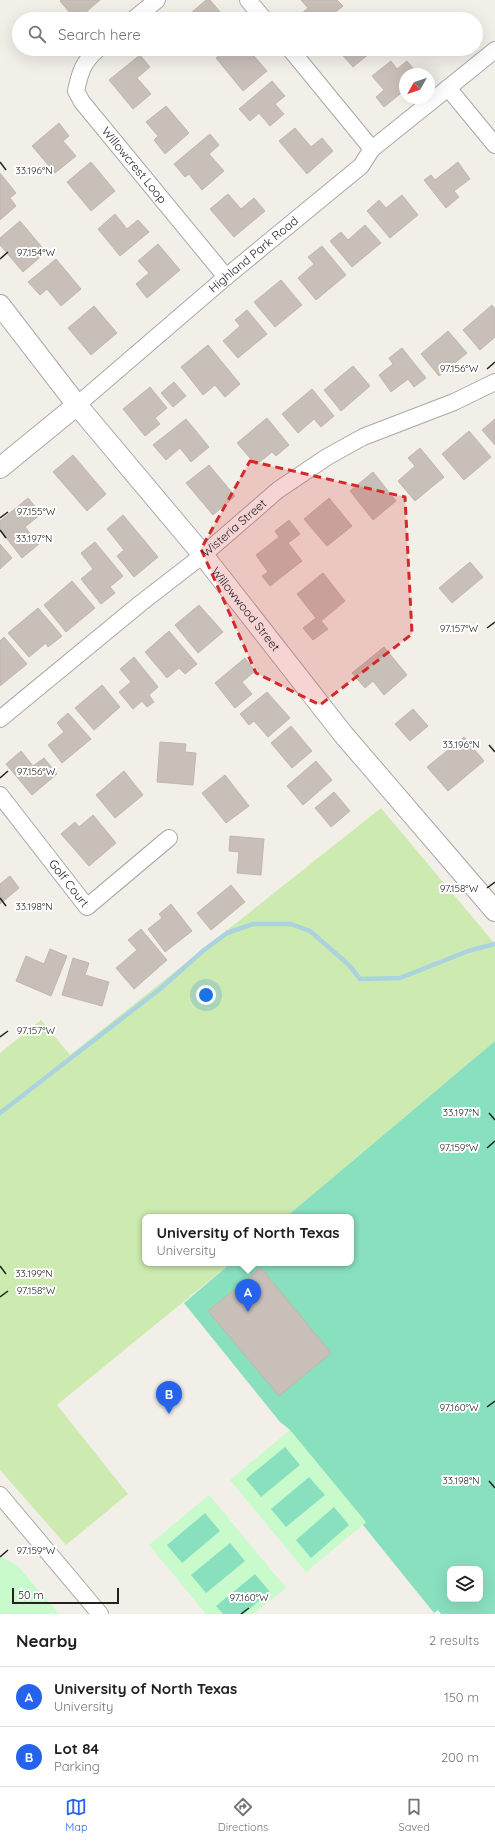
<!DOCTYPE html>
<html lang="en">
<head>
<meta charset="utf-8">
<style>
  :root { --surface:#fff; --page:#f2f2f2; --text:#202124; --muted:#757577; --line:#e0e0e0; --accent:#2563eb }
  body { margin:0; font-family:Quicksand,sans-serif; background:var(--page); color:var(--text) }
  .controls { position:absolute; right:12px; bottom:12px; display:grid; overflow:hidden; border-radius:8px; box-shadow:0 4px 16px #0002 }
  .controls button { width:36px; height:36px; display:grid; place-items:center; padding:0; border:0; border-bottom:1px solid var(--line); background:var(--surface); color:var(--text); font:20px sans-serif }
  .compass { position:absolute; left:399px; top:68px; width:36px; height:36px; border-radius:50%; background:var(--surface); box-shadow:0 4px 16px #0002; rotate:230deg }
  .scale { position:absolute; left:12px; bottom:10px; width:107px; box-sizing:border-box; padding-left:4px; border:2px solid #222; border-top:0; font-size:11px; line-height:14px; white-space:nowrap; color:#222; -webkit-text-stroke:3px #fff; paint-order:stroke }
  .you { position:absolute; left:206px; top:995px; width:14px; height:14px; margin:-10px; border:3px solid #fff; border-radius:50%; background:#1a73e8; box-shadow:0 0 0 6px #1a73e833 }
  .badge { display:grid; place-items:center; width:26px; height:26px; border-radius:50%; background:var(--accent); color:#fff; font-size:13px; font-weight:700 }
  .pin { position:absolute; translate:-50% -33px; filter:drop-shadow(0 1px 2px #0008) }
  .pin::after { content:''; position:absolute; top:21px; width:14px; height:12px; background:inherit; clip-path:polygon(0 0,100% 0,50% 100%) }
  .popup { position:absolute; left:142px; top:1214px; width:212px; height:52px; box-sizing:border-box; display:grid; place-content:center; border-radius:8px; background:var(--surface); filter:drop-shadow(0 1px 3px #0005); font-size:13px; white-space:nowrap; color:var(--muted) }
  .popup b { font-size:15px; color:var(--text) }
  .popup::after { content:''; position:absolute; left:50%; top:100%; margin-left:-8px; border:8px solid transparent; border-top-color:var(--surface) }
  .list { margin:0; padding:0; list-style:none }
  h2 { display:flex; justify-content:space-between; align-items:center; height:52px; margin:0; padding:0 16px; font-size:17px }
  h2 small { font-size:13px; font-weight:400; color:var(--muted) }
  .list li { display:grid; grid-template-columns:26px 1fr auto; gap:12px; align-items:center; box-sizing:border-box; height:60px; padding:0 16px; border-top:1px solid var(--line) }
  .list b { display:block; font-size:15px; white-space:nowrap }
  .list p { margin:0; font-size:13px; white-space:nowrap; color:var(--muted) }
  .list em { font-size:13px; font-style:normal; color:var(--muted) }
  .icon { flex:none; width:22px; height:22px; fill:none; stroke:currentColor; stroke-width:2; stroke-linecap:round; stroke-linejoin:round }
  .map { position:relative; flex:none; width:495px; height:1614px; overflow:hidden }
  .search { position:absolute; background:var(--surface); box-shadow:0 4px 16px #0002; left:12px; right:12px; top:12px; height:44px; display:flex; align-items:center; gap:10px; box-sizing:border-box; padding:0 14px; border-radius:22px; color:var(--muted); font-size:15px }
  .sheet { height:172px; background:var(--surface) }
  nav { display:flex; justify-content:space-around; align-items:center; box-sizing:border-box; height:56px; border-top:1px solid var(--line); background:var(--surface); font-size:11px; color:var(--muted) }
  nav a { display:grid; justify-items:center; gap:2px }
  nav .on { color:var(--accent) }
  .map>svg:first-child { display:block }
  .grass { fill:#cdebb0 }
  .park { fill:#c8facc }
  .pitch { fill:#88e0be; fill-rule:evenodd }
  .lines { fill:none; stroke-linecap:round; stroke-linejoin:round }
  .stream { stroke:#aad3df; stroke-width:4.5 }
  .building { fill:#c7bfb8; stroke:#c4b6ab }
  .minor-casing { stroke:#a9a9a9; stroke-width:18 }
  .tertiary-casing { stroke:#a9a9a9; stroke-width:22 }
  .minor { stroke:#fff; stroke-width:16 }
  .tertiary { stroke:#fff; stroke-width:20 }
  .marked { fill:#d62828; fill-opacity:0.2; stroke:#d62828; stroke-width:3; stroke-dasharray:8 5; stroke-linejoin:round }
  .ticks { fill:none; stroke:#222; stroke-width:1.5 }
  .labels { text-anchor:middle; stroke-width:4; stroke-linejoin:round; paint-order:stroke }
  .street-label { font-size:12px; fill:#222; stroke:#fff }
  .ticks-label { font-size:10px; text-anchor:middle; fill:#222; stroke:#fff; stroke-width:4; stroke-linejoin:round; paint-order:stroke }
</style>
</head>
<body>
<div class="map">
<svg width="495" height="1614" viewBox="0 0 495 1614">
  <rect width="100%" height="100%" fill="#f2efe9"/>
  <path class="grass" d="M381,808L495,944V1041L286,1217H145V1263H231L57,1405L128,1494L66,1545L0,1470V1053L41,1020L70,1055Z"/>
  <path class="park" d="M290,1430L366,1522L306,1572L230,1480Z
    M209,1495L286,1588L253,1614H206L149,1545Z
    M0,1556L18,1566L59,1614H0Z"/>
  <path class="pitch" d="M495,1041V1614H441L438,1610L434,1613L363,1525L366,1522L290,1430L280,1422L184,1303L231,1263H351V1217H286ZM450,1569H480V1599H450Z
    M285,1447L300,1465L261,1497L246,1479Z
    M309,1477L325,1495L286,1527L271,1509Z
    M334,1507L349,1525L311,1558L296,1540Z
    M205,1513L220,1531L182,1563L167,1545Z
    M230,1543L245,1561L206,1593L191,1575Z
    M255,1574L270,1592L243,1614H223L216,1606Z"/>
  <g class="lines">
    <path class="stream" d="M0,1113L160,989L204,950L227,933L253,924H291L310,931L349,965L360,979L400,978L468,951L495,944"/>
  </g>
  <path class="building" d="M61,0H100L78,19H75L60,1Z
    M206,0H210L226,19H184Z
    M301,0H337L343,6L327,19H307L302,13L308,8Z
    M227,49H229L234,55L242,49H248L267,71L243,91L216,58Z
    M334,49H375L353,67L339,51L337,52Z
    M140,55L150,67L137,78L151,94L133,109L109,80Z
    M391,61L397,69L407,61L418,74H405V90L384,107L376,97L384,90L372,76Z
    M272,81L285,96L275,104L284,114L270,126L259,113L250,121L239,109Z
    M166,106L189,133L165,154L154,140L158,136L146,122Z
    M59,123L69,136L63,141L76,156L55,173L32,146Z
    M295,128L311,147L322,138L333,151L307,174L279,141Z
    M210,134L219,145L209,154L224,171L202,190L189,174L185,177L174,164Z
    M91,162L115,191L91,211L67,182Z
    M458,162L470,179L454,191L459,197L446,208L424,180L431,175L435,180Z
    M0,173L16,193L10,198L16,206L0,220Z
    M228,194L241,209L254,198L265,211L234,237L210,209Z
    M402,195L418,215L390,238L367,211L379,200L386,208Z
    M115,214L127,229L138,220L149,232L120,256L98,229Z
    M20,221L46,252L23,272L0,245V238Z
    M365,225L381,243L352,267L330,241L341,232L348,240Z
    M158,244L180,270L147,298L136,284L149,273L138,261Z
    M322,246L346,275L316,300L298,278L314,264L308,257Z
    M56,259L81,289L61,306L47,289L40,295L28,282Z
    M281,280L302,305L275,327L254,302Z
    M492,305L495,309V337L480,350L463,330Z
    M94,306L117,333L91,355L68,328Z
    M247,310L267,334L238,358L223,341L240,326L235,320Z
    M448,331L467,353L439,376L421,354Z
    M208,345L240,384L225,397L215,385L203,395L181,367Z
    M402,348L426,378L414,387L408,379L391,392L379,375L393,364L389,358Z
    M353,366L370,386L341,411L324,390Z
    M174,382L186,396L173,407L161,393Z
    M150,387L167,408L155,418L160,424L145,436L123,409Z
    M312,389L334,416L321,427L314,419L298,433L282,414Z
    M267,418L289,445L276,456L272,452L256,465L237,443Z
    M186,419L209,447L191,462L180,448L166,460L153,445Z
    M495,419V445L482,430Z
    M469,431L491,457L464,480L442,454Z
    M420,448L444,477L415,501L398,481L415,466L408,458Z
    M73,455L106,494L87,511L53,472Z
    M209,465L235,496L213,515L186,483Z
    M373,472L396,501L373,520L350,491Z
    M28,498L41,514L25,527L39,544L22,558L0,530V521Z
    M329,498L352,526L327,546L304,519Z
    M123,515L158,557L134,577L117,556L124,550L107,529Z
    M289,520L300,534L288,543L302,561L270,586L262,576L268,572L256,555L279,537L275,531Z
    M95,542L123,576L110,587L115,593L101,604L81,579L93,569L81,553Z
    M0,544L12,558L0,569Z
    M470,562L483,577L452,603L439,588Z
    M323,573L345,601L321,621L328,629L313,640L303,628L316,618L297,594Z
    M72,581L95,608L66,632L44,605Z
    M199,605L223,632L198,653L175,625Z
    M38,608L62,636L48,647L46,643L29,657L8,633Z
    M169,631L197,664L185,674L179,668L167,678L145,652Z
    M4,637L27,664L0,686V641Z
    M384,647L407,675L384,695L373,681L365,688L352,673Z
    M134,657L158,687L149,695L154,702L147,707L142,701L133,709L119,692L131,682L120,669Z
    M245,658L255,671L242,682L252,694L235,708L215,683Z
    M102,685L120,707L94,730L75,708Z
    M267,692L290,718L268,737L254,721L249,725L240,714Z
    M413,709L428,726L410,741L395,724Z
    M68,713L91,739L62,763L48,745L64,732L57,723Z
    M291,726L312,751L292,768L271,743Z
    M464,737L484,761L448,791L427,767Z
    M160,742L186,744L185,752L196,753L193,785L157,782Z
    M21,751L33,766L44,758L57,774L32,795L6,764Z
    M316,761L332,780L303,805L287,786Z
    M124,771L143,795L115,818L96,795Z
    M225,775L249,806L226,823L202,793Z
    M334,792L350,811L331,827L315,808Z
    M93,815L116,843L89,866L61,834L75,822L79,827Z
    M230,836L264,839L261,875L237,873L239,852L229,851Z
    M10,876L19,888L0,904V884Z
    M231,885L245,902L211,930L197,913Z
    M171,904L192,931L165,952L148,929L162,918L159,914Z
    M141,929L167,960L134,989L116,968L137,950L128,940Z
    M50,949L67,956L51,996L16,981L26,956L44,964Z
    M73,958L89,963L85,975L109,982L102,1006L62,995Z
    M261,1268L331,1353L279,1396L208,1311Z"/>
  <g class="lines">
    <defs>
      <g id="minor">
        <path d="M248,0L264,19"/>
        <path d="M134,19L157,0"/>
        <path id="s1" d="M98,49C83,62 80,72 76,91L82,102L226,277"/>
        <path d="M290,49L372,149"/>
        <path d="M448,88L495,50"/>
        <path id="s2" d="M77,405L226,277L361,166L372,149L448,88L495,145"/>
        <path id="s3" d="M0,719L141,603L203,555L278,490L327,457L363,437L454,402L495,382"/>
        <path id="s4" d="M0,795L87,907L169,838"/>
        <path d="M0,1495L100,1614"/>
      </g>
      <g id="tertiary">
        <path id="s5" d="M0,305L77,405L203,555L343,734L495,911"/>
        <path d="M0,468L77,405"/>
      </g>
    </defs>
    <use href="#minor" class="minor-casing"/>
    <use href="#tertiary" class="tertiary-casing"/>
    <use href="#minor" class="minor"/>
    <use href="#tertiary" class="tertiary"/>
  </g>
  <path class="marked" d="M250,461L405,497L412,634L320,705L256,673L201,549Z"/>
  <path class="ticks" d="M0,162L6,170M0,259L8,252M487,369L495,362M0,518L8,512M0,530L6,538M487,628L495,622M489,745L495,752M0,778L8,771M487,888L495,882M0,898L6,906M0,1037L8,1031M489,1113L495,1120M487,1148L495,1141M0,1266L6,1274M0,1297L8,1291M487,1407L495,1401M489,1481L495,1488M0,1557L8,1550M241,1614L249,1608"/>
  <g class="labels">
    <g class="street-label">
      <text dy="4" stroke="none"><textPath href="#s1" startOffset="143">Willowcrest Loop</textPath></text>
      <text dy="4" stroke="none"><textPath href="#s2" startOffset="232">Highland Park Road</textPath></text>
      <text dy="4" stroke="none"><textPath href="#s3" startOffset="302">Wisteria Street</textPath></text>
      <text dy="4" stroke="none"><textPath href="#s5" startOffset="391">Willowwood Street</textPath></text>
      <text dy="4" stroke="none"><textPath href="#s4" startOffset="112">Golf Court</textPath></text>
    </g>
  </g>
  <g class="ticks-label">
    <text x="34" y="174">33.196°N</text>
    <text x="36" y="256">97.154°W</text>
    <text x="459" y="372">97.156°W</text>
    <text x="36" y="515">97.155°W</text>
    <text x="34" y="542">33.197°N</text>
    <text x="459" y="632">97.157°W</text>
    <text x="461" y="748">33.196°N</text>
    <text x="36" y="775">97.156°W</text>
    <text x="459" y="892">97.158°W</text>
    <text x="34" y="910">33.198°N</text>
    <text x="36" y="1034">97.157°W</text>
    <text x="461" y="1116">33.197°N</text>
    <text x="459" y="1151">97.159°W</text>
    <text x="34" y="1277">33.199°N</text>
    <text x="36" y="1294">97.158°W</text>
    <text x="459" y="1411">97.160°W</text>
    <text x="461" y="1484">33.198°N</text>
    <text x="36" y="1554">97.159°W</text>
    <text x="249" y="1601">97.160°W</text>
  </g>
</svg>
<div class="controls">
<button><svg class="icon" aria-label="layers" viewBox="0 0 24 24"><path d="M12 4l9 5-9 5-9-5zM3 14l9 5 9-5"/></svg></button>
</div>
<svg class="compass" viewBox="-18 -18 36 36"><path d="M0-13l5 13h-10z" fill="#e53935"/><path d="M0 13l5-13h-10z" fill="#757577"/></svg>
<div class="scale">50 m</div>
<div class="you"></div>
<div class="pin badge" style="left:248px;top:1312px">A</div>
<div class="popup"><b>University of North Texas</b>University</div>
<div class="pin badge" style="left:169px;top:1414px">B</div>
<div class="search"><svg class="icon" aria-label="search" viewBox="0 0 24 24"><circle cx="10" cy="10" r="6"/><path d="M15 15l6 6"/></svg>Search here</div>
</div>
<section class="sheet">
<h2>Nearby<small>2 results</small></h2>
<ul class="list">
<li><span class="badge">A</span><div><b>University of North Texas</b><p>University</p></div><em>150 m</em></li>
<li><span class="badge">B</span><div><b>Lot 84</b><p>Parking</p></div><em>200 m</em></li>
</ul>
</section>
<nav>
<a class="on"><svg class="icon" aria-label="map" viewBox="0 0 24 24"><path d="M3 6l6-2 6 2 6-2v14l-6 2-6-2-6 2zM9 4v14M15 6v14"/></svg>Map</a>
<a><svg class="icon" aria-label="directions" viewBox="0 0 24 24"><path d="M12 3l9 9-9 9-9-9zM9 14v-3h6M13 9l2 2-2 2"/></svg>Directions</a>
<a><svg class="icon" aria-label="saved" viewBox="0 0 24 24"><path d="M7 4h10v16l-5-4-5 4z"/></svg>Saved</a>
</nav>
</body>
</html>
